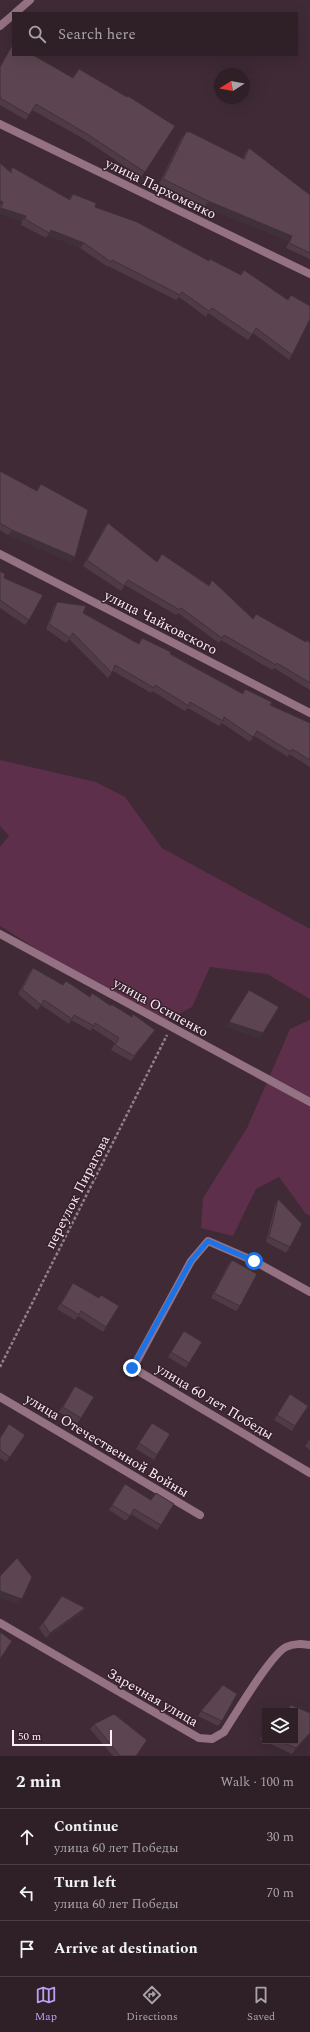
<!DOCTYPE html>
<html lang="en">
<head>
<meta charset="utf-8">
<style>
  :root { --surface:#2f2028; --page:#3b2d34; --text:#f1f3f6; --muted:#a7a3a8; --line:#4a3e45; --accent:#bca0f2 }
  body { margin:0; font-family:Spectral,serif; background:var(--page); color:var(--text) }
  .controls { position:absolute; right:12px; bottom:12px; display:grid; overflow:hidden; border-radius:0px; box-shadow:0 4px 16px #0002 }
  .controls button { width:36px; height:36px; display:grid; place-items:center; padding:0; border:0; border-bottom:1px solid var(--line); background:var(--surface); color:var(--text); font:20px sans-serif }
  .compass { position:absolute; left:214px; top:68px; width:36px; height:36px; border-radius:50%; background:var(--surface); box-shadow:0 4px 16px #0002; rotate:259deg }
  .scale { position:absolute; left:12px; bottom:10px; width:100px; box-sizing:border-box; padding-left:4px; border:2px solid #fcedf4; border-top:0; font-size:11px; line-height:14px; white-space:nowrap; color:#fcedf4; -webkit-text-stroke:3px #35202c; paint-order:stroke }
  .stop { position:absolute; width:12px; height:12px; margin:-9px; border:3px solid #1a73e8; border-radius:50%; background:#fff }
  .stop.end { background:#1a73e8; border-color:#fff; box-shadow:0 1px 4px #0008 }
  .list { margin:0; padding:0; list-style:none }
  h2 { display:flex; justify-content:space-between; align-items:center; height:52px; margin:0; padding:0 16px; font-size:17px }
  h2 small { font-size:13px; font-weight:400; color:var(--muted) }
  .list li { display:grid; grid-template-columns:26px 1fr auto; gap:12px; align-items:center; box-sizing:border-box; height:56px; padding:0 16px; border-top:1px solid var(--line) }
  .list b { display:block; font-size:15px; white-space:nowrap }
  .list p { margin:0; font-size:13px; white-space:nowrap; color:var(--muted) }
  .list em { font-size:13px; font-style:normal; color:var(--muted) }
  .icon { flex:none; width:22px; height:22px; fill:none; stroke:currentColor; stroke-width:2; stroke-linecap:round; stroke-linejoin:round }
  .map { position:relative; flex:none; width:310px; height:1756px; overflow:hidden }
  .search { position:absolute; background:var(--surface); box-shadow:0 4px 16px #0002; left:12px; right:12px; top:12px; height:44px; display:flex; align-items:center; gap:10px; box-sizing:border-box; padding:0 14px; border-radius:0px; color:var(--muted); font-size:15px }
  .sheet { height:220px; background:var(--surface) }
  nav { display:flex; justify-content:space-around; align-items:center; box-sizing:border-box; height:56px; border-top:1px solid var(--line); background:var(--surface); font-size:11px; color:var(--muted) }
  nav a { display:grid; justify-items:center; gap:2px }
  nav .on { color:var(--accent) }
  .map>svg:first-child { display:block }
  .green { fill:#5d2f4a }
  .lines { fill:none; stroke-linecap:round; stroke-linejoin:round }
  .path { stroke:#917f89; stroke-width:2.5; stroke-dasharray:3 2; stroke-linecap:butt }
  .minor { stroke:#947183; stroke-width:8 }
  .wall { fill:#4f3b46 }
  .shaded-wall { fill:#403039 }
  .building { fill:#5c4551; stroke:#403039 }
  .route { stroke:#1a73e8; stroke-width:5 }
  .labels { text-anchor:middle; stroke-width:3; stroke-linejoin:round; paint-order:stroke }
  .street-label { font-size:14px; fill:#fcedf4; stroke:#35202c }
</style>
</head>
<body>
<div class="map">
<svg width="310" height="1756" viewBox="0 0 310 1756">
  <rect width="100%" height="100%" fill="#3f2a36"/>
  <path class="green" d="M0,760L96,782L125,797L162,848L310,929V999L267,974L210,967L192,1007L158,1025L0,926V847L9,836L0,826Z
    M310,1020V1216L306,1214L279,1177L256,1189L233,1236L201,1228L203,1198L247,1128L290,1029Z"/>
  <g class="lines">
    <path class="path" d="M0,1367L167,1035"/>
    <path class="minor" d="M15,13L30,0
      M0,26L13,15
      M0,124L310,274
      M0,554L310,713
      M0,934L310,1102
      M310,1292L254,1261L208,1241L191,1261L133,1368L310,1473
      M0,1397L200,1515
      M0,1623L199,1738L212,1739L224,1732C235,1715 271,1654 286,1647C294,1643 302,1644 310,1645"/>
  </g>
  <path class="wall" d="M13,44L72,78L79,69L175,126L141,177L84,139L32,110L26,120L0,105V66Z
    M186,132L243,159L245,153L249,148L310,195V259L286,248L289,241L205,207L159,184L182,137Z
    M0,163L10,171L12,167L69,199L73,194L95,207L209,261L240,274L244,270L288,300L291,295L292,355L289,360L253,333L248,340L208,313L206,317L179,297L176,300L108,266V267L80,248L48,235L46,238L21,225L22,221L0,214Z
    M0,471L36,491L41,484L75,557L71,562L8,535L0,530Z
    M108,523L157,562L162,554L209,585L212,580L253,619L256,614L306,642L310,643V690L274,668L272,670L221,640L219,643L178,613L176,615L125,585L121,591L83,566L104,528Z
    M0,571L29,620L25,625L0,608Z
    M57,602L83,613L138,644L142,638L242,693L245,689L270,705L310,723V767L289,754L288,757L254,736L250,742L222,723L219,726L188,708L185,711L152,691L151,693L113,671L108,678L69,639L66,643L46,629L54,607Z
    M33,968L63,985L90,997L92,993L110,1006L155,1030L131,1061L111,1050L115,1043L92,1028L91,1031L71,1020L69,1024L41,1005L37,1010L18,994L29,973Z
    M278,1199L290,1247L286,1253L266,1242L275,1205Z
    M232,1260L240,1306L236,1311L211,1298L228,1265Z
    M73,1283L98,1298L106,1327L103,1332L78,1316L75,1320L57,1309Z
    M184,1331L189,1363L186,1368L168,1357Z
    M75,1386L81,1418L77,1423L59,1412Z
    M290,1394L295,1426L292,1431L274,1420Z
    M152,1423L157,1455L154,1460L136,1449Z
    M25,1435L6,1462L0,1458V1438Z
    M310,1439V1450L305,1446Z
    M125,1484L151,1500L156,1493L161,1525L157,1530L131,1514L126,1521L109,1510Z
    M62,1596L82,1613L46,1638L39,1628Z
    M201,1711L222,1721L218,1726L198,1716Z
    M310,1713V1734L292,1754L260,1739L265,1732V1741H295Z
    M94,1724L136,1756H113L90,1729Z"/>
  <path class="shaded-wall" d="M0,201L3,202L0,206Z
    M208,201L292,236L289,241L205,207Z
    M1,208L26,216L22,221L0,214V209Z
    M51,230L84,243L80,248L48,235Z
    M12,530L75,557L71,562L8,535Z
    M229,1022L263,1033L260,1039L225,1027Z
    M0,1591L22,1599L18,1604L0,1598Z
    M85,1608L82,1613L46,1638L50,1633Z
    M310,1733V1734L292,1754L296,1748Z"/>
  <path class="building" d="M13,44V55H33L73,78L79,69L127,97L128,96L175,126L145,172L87,134L36,104L29,115L0,98V67Z
    M186,132H190L244,159L249,148L310,195V253L289,243L292,236L208,201L163,179Z
    M0,163L11,173L12,167L70,200L73,194L96,203L95,207L137,222L209,261L210,259L241,275L244,270L288,300L291,295L310,306V319L292,355L256,328L252,335L212,308L209,311L182,292L180,295L112,260L111,262L84,243L51,230L49,233L25,219L26,216L1,208L3,202L0,201Z
    M0,471L37,491L41,484L88,510L75,557L12,530L0,523Z
    M108,523L157,562L162,554L209,586L212,580L253,619L256,614L306,642L307,640L310,643V683L277,663L276,665L224,635L222,638L181,608L180,610L128,580L124,586L87,560Z
    M0,571L5,574L4,578L43,595L29,620L0,600Z
    M57,602L86,606L83,613L139,644L142,638L171,652L170,654L243,694L245,689L272,702L270,705L310,723V760L292,749L291,752L257,731L253,737L224,717L223,721L190,702L189,706L155,685L154,688L115,665L112,673L73,633L70,638L49,624Z
    M33,968L63,985L66,981L90,997L92,993L111,1006V1004L132,1017L133,1014L155,1030L134,1056L115,1045L119,1038L95,1023L94,1026L74,1015L72,1019L44,1000L41,1005L22,989Z
    M249,990L279,1007L263,1033L229,1022Z
    M278,1199L302,1224L290,1247L269,1237Z
    M232,1260L257,1274L240,1306L214,1293Z
    M73,1283L99,1298L101,1295L119,1306L106,1327L81,1311L79,1315L61,1304Z
    M184,1331L202,1342L189,1363L171,1352Z
    M75,1386L94,1397L81,1418L63,1407Z
    M290,1394L308,1406L295,1426L277,1415Z
    M152,1423L170,1434L157,1455L139,1443Z
    M9,1424L25,1435L10,1457L0,1450V1438Z
    M125,1484L151,1500L156,1493L174,1504L161,1525L134,1509L130,1516L112,1505Z
    M17,1558L32,1577L22,1599L0,1591V1576Z
    M62,1596L85,1608L50,1633L43,1623Z
    M0,1632L12,1641L0,1659Z
    M223,1685L237,1694L222,1721L201,1711Z
    M291,1705L310,1713V1733L296,1748L279,1741H295V1711H286Z
    M114,1714L147,1740L136,1756H120L94,1724Z"/>
  <g class="lines">
    <path class="route" d="M132,1368L191,1261L208,1241L254,1261"/>
  </g>
  <g class="labels">
    <g class="street-label">
      <text transform="translate(161 188) rotate(26)" y="5">улица Пархоменко</text>
      <text transform="translate(161 622) rotate(27)" y="5">улица Чайковского</text>
      <text transform="translate(161 1007) rotate(29)" y="5">улица Осипенко</text>
      <text transform="translate(77 1192) rotate(-63)" y="5">переулок Пирагова</text>
      <text transform="translate(215 1401) rotate(31)" y="5">улица 60 лет Победы</text>
      <text transform="translate(107 1445) rotate(31)" y="5">улица Отечественной Войны</text>
      <text transform="translate(153 1697) rotate(30)" y="5">Заречная улица</text>
    </g>
  </g>
</svg>
<div class="controls">
<button><svg class="icon" aria-label="layers" viewBox="0 0 24 24"><path d="M12 4l9 5-9 5-9-5zM3 14l9 5 9-5"/></svg></button>
</div>
<svg class="compass" viewBox="-18 -18 36 36"><path d="M0-13l5 13h-10z" fill="#e53935"/><path d="M0 13l5-13h-10z" fill="#a7a3a8"/></svg>
<div class="scale">50 m</div>
<div class="stop" style="left:254px;top:1261px"></div>
<div class="stop end" style="left:132px;top:1368px"></div>
<div class="search"><svg class="icon" aria-label="search" viewBox="0 0 24 24"><circle cx="10" cy="10" r="6"/><path d="M15 15l6 6"/></svg>Search here</div>
</div>
<section class="sheet">
<h2>2 min<small>Walk · 100 m</small></h2>
<ul class="list">
<li><svg class="icon" aria-label="ahead" viewBox="0 0 24 24"><path d="M12 20V5M6 11l6-6 6 6"/></svg><div><b>Continue</b><p>улица 60 лет Победы</p></div><em>30 m</em></li>
<li><svg class="icon" aria-label="left" viewBox="0 0 24 24"><path d="M17 20v-9H6M10 6l-5 5 5 5"/></svg><div><b>Turn left</b><p>улица 60 лет Победы</p></div><em>70 m</em></li>
<li><svg class="icon" aria-label="arrive" viewBox="0 0 24 24"><path d="M6 21V4h12l-3 4 3 4H6"/></svg><div><b>Arrive at destination</b></div></li>
</ul>
</section>
<nav>
<a class="on"><svg class="icon" aria-label="map" viewBox="0 0 24 24"><path d="M3 6l6-2 6 2 6-2v14l-6 2-6-2-6 2zM9 4v14M15 6v14"/></svg>Map</a>
<a><svg class="icon" aria-label="directions" viewBox="0 0 24 24"><path d="M12 3l9 9-9 9-9-9zM9 14v-3h6M13 9l2 2-2 2"/></svg>Directions</a>
<a><svg class="icon" aria-label="saved" viewBox="0 0 24 24"><path d="M7 4h10v16l-5-4-5 4z"/></svg>Saved</a>
</nav>
</body>
</html>
